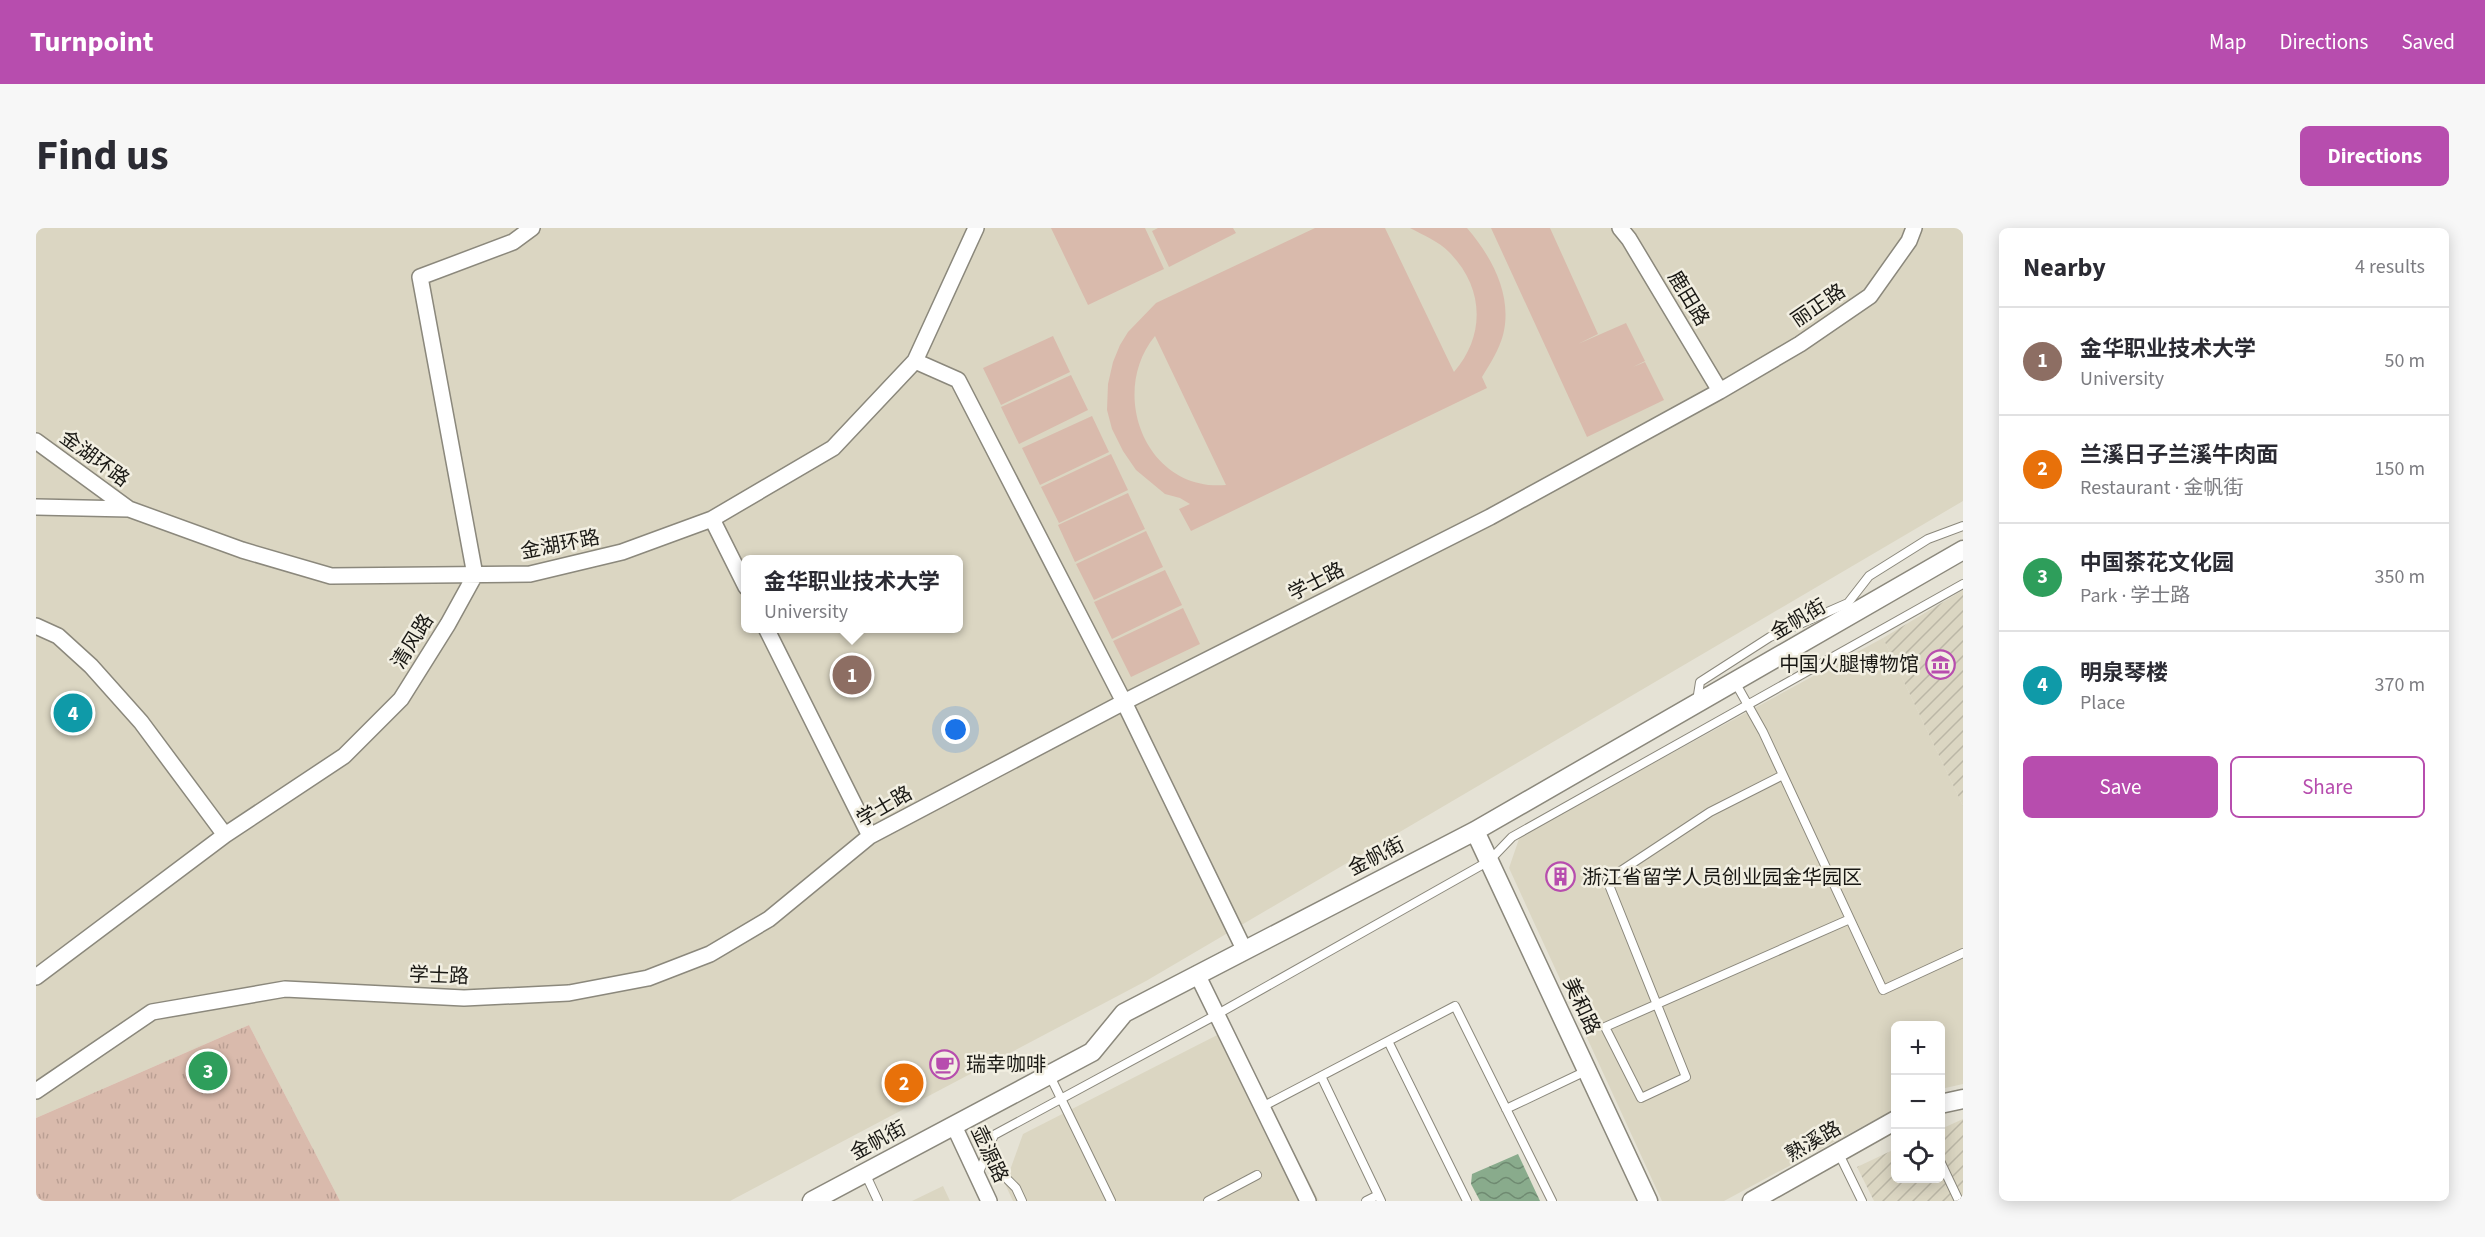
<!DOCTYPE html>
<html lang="en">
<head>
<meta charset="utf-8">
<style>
  :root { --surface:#fff; --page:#f7f7f7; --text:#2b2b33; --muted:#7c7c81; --line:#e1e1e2; --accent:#b74dae }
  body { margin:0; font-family:"Source Sans 3","Noto Sans SC",sans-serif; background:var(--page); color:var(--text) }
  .controls { position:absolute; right:18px; bottom:18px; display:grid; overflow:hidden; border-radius:9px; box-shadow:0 3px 15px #0003 }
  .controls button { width:54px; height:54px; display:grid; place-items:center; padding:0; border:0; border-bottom:2px solid var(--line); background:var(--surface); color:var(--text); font:30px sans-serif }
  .you { position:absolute; left:920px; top:502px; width:21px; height:21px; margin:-15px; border:4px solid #fff; border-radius:50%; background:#1a73e8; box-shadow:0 0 0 9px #1a73e833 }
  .badge { display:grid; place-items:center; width:39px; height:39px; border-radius:50%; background:var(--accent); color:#fff; font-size:20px; font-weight:700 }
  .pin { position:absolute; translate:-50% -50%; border:3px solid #fff; box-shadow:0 2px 6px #0006 }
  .popup { position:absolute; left:705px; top:327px; width:222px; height:78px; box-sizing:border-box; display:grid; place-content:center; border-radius:9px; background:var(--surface); filter:drop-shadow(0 2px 4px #0005); font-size:20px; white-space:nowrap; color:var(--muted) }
  .popup b { font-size:22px; color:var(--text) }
  .popup::after { content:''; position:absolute; left:50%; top:100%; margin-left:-12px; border:12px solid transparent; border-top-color:var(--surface) }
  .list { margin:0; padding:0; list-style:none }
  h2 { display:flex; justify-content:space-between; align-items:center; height:78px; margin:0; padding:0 24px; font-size:26px }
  h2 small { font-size:20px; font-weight:400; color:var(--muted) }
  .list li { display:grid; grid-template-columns:39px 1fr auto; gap:18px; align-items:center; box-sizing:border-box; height:108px; padding:0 24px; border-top:2px solid var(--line) }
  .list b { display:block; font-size:22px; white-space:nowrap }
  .list p { margin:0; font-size:20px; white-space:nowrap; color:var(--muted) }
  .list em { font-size:20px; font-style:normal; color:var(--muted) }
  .actions { display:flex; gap:12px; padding:18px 24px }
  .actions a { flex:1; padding:14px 0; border:2px solid var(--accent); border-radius:9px; text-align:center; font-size:21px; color:var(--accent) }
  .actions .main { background:var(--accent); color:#fff }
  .icon { flex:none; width:33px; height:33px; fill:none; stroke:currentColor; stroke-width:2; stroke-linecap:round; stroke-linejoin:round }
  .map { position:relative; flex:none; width:1927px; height:973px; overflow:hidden; border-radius:9px }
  header { display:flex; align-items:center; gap:36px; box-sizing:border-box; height:84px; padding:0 30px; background:var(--accent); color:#fff }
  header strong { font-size:28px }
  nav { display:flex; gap:33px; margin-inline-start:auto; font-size:21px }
  .intro { display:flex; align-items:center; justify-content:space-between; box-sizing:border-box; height:144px; padding:0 36px }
  h1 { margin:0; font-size:42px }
  .button { padding:15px 27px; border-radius:9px; background:var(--accent); color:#fff; font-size:21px; font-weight:700 }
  main { display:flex; gap:36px; padding:0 36px }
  aside { flex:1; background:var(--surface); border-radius:9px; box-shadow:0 3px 15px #0003 }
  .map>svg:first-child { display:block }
  .built { fill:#dbd6c2; fill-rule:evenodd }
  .industrial { fill:url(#industrial-furrows) }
  .grass { fill:#d9baac; fill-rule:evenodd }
  .park { fill:url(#park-tufts) }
  .water { fill:url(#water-waves) }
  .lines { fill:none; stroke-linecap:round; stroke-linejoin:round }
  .service-casing { stroke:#8b887c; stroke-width:10 }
  .minor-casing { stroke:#8b887c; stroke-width:18 }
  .tertiary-casing { stroke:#8b887c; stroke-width:21 }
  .service { stroke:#fff; stroke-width:8 }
  .minor { stroke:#fff; stroke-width:15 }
  .tertiary { stroke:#fff; stroke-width:18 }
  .labels { text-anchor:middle; stroke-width:5; stroke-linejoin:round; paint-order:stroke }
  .street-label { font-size:20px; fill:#191814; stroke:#f2efe2 }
  .poi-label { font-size:20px; fill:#191814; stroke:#f2efe2; text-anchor:start }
</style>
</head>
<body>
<header>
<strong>Turnpoint</strong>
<nav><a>Map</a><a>Directions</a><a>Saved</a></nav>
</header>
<div class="intro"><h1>Find us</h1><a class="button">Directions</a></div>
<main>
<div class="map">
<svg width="1927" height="973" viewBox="0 0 1927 973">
  <defs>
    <pattern id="industrial-furrows" width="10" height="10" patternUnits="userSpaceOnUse" patternTransform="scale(1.5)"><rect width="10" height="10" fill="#dbd6c2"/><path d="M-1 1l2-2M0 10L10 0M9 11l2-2" fill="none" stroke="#bbb7a6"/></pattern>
    <pattern id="park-tufts" width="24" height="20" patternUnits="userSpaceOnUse" patternTransform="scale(1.5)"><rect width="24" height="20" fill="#d9baac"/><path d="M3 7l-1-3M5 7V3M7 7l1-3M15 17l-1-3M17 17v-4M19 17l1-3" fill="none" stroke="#ba9f93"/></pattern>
    <pattern id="water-waves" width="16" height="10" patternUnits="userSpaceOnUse" patternTransform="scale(1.5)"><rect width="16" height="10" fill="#89ab8c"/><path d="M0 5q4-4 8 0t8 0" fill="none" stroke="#6f8a71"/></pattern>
  </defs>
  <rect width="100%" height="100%" fill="#e5e2d5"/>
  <path class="built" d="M0,0H1927V273L1110,753L694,973H304L213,797L0,890ZM710,332H922V400H710Z
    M1847,410L1927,578V856L1905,861L1904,798H1860L1859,881L1688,973H1626L1473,640L1484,608Z
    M1195,800L1283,973H977L969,956L987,906Z
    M907,958L914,973H876Z"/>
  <path class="industrial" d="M1927,362V578L1847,410Z
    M1927,891V973H1838L1821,939L1859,921L1860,950H1904L1905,901Z"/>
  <path class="grass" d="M1015,0H1109L1128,41L1052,77Z
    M1122,0H1197L1200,5L1133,39L1116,3Z
    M1279,0H1349L1418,144C1450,107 1448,59 1413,24C1402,13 1387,7 1374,0H1431C1456,29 1477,68 1467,107C1463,122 1454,136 1446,149L1451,160L1155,303L1143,281L1154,276L1144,270L1129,266L1100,242L1087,223L1076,201L1071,182L1072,156L1077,134L1084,117L1092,104L1120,75ZM1119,108L1190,257C1110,264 1072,165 1119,108Z
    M1455,0H1514L1562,106L1542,116L1590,95L1609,133L1597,139L1609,134L1628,172L1551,209Z
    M1017,108L1034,144L965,177L947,140Z
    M1035,147L1052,182L983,216L965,179Z
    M1056,188L1073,224L1004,257L986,220Z
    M1075,226L1092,262L1023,295L1005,259Z
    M1092,265L1109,301L1039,334L1022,297Z
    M1110,303L1127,339L1058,372L1040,336Z
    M1129,342L1146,377L1076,411L1058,374Z
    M1147,380L1164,416L1095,449L1077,413Z"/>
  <path class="park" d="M213,797L304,973H0V890Z"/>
  <path class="water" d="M1482,926L1504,973H1444L1435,956L1436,946Z"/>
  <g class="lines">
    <defs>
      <path id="service" d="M1699,454L1727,504L1847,762L1927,725
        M1661,473L1664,454L1734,409L1812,375L1833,348L1892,311L1927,298
        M1747,547L1674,584L1571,652L1650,849L1605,870L1569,799L1814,691
        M1352,813L1431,973
        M1014,848L1075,973
        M1285,848L1345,973
        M1226,879L1419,778L1516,973
        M1470,881L1550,843
        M1803,926L1826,973
        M949,929L980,960L986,973
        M1904,933L1923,973
        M829,945L842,973
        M942,947L958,907L1180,787L1453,633L1476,609L1927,356
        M1172,973L1221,947
        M1330,973L1342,967"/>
      <path id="minor" d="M1584,0L1593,11L1684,163
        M879,133L922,152L1088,474L1208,721
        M0,213L93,281L206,322L295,348L494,346L586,324L676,291L797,220L879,133L940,0
        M0,279L93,281
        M676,291L710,359
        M0,398L22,408L55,438L105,494L189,607
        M730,400L834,608
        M1161,746L1272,973
        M0,749L189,607L308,528L365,471L412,396L439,347L384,49L477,14L496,0
        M0,863L116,784L249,761L428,770L533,765L612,750L674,726L733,691L834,608L1088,474L1454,289L1684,163L1764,116L1834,68L1873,13L1878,0
        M918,898L953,973"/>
      <path id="tertiary" d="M1439,603L1612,973
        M1904,876L1927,871
        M776,973L1056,824L1088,785L1439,603L1927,322
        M1716,973L1860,892"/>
    </defs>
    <use href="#service" class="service-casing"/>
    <use href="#minor" class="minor-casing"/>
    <use href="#tertiary" class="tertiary-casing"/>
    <use href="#service" class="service"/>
    <use href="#minor" class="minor"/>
    <use href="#tertiary" class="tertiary"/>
  </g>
  <defs>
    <symbol id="museum-ring" viewBox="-11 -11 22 22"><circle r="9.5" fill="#f2efe2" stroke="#b74dae" stroke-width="1.5"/><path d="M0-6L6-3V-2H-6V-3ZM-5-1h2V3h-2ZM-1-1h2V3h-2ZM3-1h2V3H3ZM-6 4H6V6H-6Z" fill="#b74dae"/></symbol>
    <symbol id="building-ring" viewBox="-11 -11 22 22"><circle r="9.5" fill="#f2efe2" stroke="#b74dae" stroke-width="1.5"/><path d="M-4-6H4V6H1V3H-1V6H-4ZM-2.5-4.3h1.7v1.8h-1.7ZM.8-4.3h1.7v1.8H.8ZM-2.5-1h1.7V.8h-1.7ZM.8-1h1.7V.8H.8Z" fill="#b74dae"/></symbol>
    <symbol id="cafe-ring" viewBox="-11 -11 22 22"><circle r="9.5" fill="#f2efe2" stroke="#b74dae" stroke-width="1.5"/><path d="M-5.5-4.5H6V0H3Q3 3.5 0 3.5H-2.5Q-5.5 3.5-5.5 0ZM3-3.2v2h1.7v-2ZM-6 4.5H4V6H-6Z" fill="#b74dae"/></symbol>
  </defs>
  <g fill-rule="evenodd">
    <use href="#museum-ring" x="1888" y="420" width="33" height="33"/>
    <use href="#building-ring" x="1508" y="632" width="33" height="33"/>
    <use href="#cafe-ring" x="892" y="820" width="33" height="33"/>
  </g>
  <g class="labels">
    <g class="street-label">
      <text transform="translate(1653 70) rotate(59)" y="7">鹿田路</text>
      <text transform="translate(1782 77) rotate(-34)" y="7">丽正路</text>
      <text transform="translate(59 230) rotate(36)" y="7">金湖环路</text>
      <text transform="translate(524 316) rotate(-11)" y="7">金湖环路</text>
      <text transform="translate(1280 353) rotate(-27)" y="7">学士路</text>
      <text transform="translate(1762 391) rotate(-30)" y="7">金帆街</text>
      <text transform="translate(376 413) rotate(-58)" y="7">清风路</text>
      <text transform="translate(848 578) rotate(-30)" y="7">学士路</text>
      <text transform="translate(1340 628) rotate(-27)" y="7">金帆街</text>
      <text transform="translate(403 747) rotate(2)" y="7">学士路</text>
      <text transform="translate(1546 778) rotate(65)" y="7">美和路</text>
      <text transform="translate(842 912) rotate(-28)" y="7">金帆街</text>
      <text transform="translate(1777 913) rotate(-30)" y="7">熟溪路</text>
      <text transform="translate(954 926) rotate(65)" y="7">壶源路</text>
    </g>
    <g class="poi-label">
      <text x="1883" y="443" text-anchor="end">中国火腿博物馆</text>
      <text x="1546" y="656">浙江省留学人员创业园金华园区</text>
      <text x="930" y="843">瑞幸咖啡</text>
    </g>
  </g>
</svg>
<div class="controls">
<button>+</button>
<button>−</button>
<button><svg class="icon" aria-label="locate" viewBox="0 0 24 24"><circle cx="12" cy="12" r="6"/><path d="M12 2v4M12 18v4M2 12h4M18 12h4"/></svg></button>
</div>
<div class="you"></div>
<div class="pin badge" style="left:816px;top:447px;background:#8d6e63">1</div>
<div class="popup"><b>金华职业技术大学</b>University</div>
<div class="pin badge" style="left:868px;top:855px;background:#e8710a">2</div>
<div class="pin badge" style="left:172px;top:843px;background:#2e9e5b">3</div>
<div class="pin badge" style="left:37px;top:485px;background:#0f9aa8">4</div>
</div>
<aside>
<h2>Nearby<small>4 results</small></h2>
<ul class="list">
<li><span class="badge" style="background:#8d6e63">1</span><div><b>金华职业技术大学</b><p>University</p></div><em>50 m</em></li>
<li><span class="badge" style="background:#e8710a">2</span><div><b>兰溪日子兰溪牛肉面</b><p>Restaurant · 金帆街</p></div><em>150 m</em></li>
<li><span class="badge" style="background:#2e9e5b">3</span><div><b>中国茶花文化园</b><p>Park · 学士路</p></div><em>350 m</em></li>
<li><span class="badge" style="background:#0f9aa8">4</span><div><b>明泉琴楼</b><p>Place</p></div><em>370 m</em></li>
</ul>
<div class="actions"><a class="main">Save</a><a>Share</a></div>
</aside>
</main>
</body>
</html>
